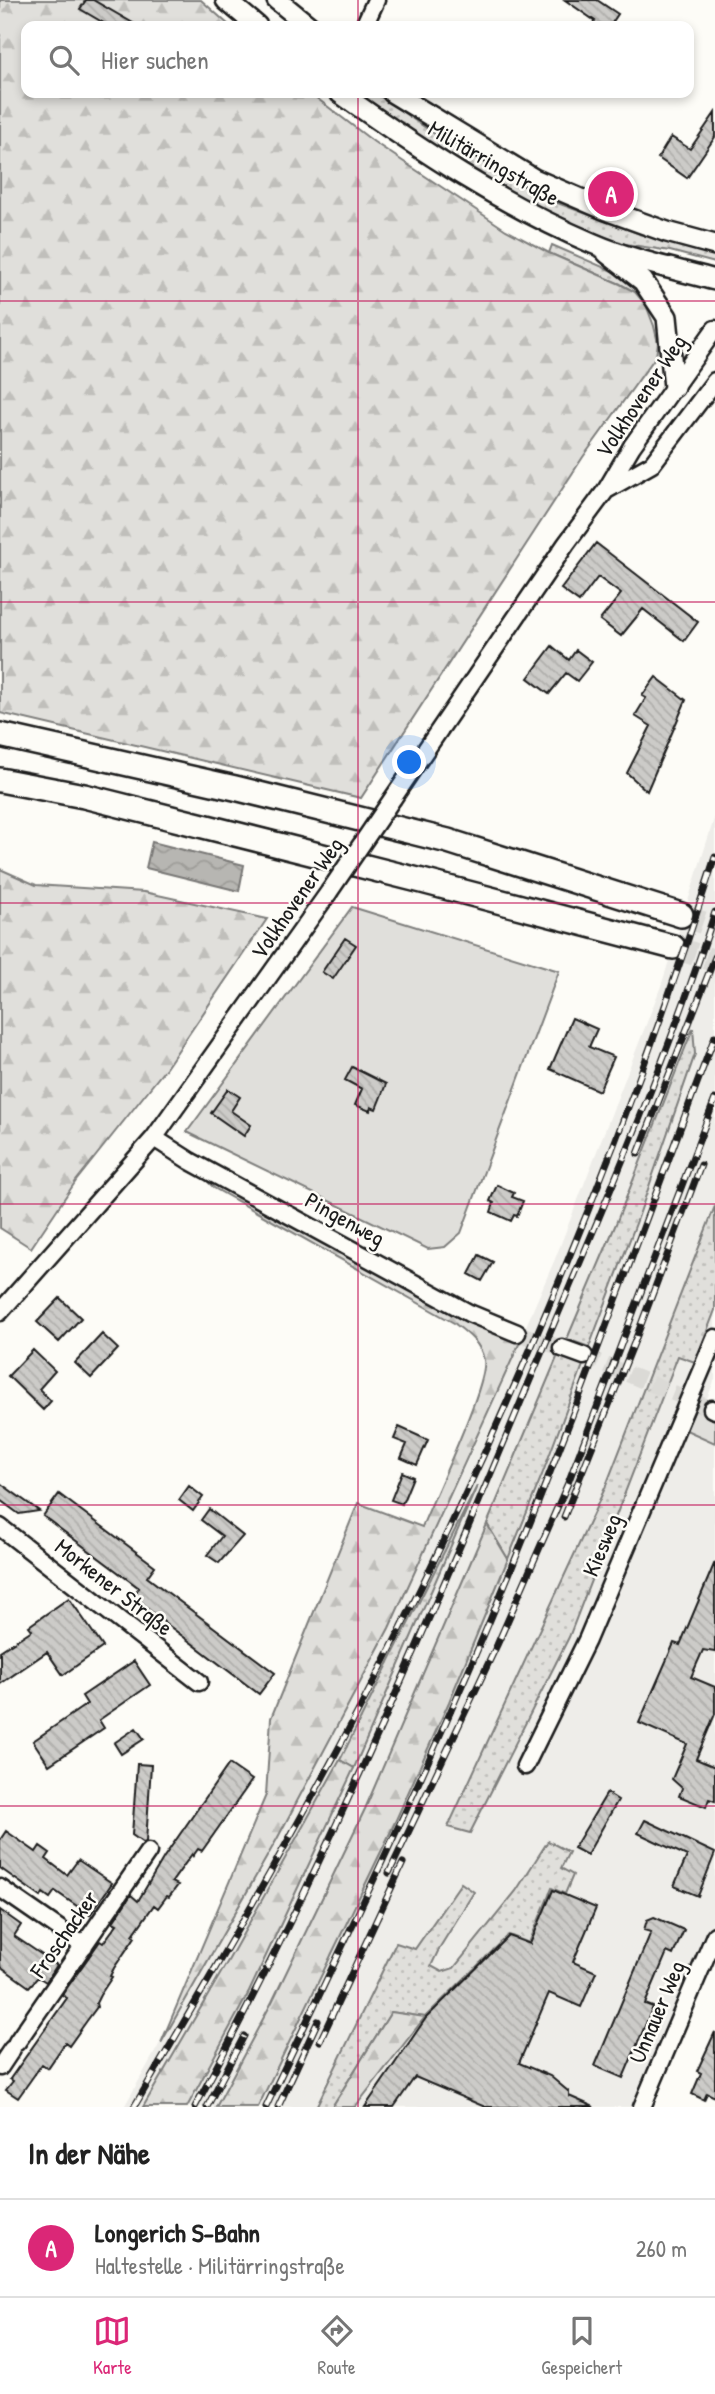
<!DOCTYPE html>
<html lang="de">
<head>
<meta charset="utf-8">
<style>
  :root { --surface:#fff; --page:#f6f6f6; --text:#222; --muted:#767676; --line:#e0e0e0; --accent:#db2777 }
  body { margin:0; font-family:"Patrick Hand",sans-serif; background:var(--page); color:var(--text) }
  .you { position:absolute; left:410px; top:763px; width:24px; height:24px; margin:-18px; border:5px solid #fff; border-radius:50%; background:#1a73e8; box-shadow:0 0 0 10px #1a73e833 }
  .badge { display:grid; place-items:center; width:46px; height:46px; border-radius:50%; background:var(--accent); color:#fff; font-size:23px; font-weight:700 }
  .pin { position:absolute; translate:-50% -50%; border:4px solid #fff; box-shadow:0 2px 7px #0006 }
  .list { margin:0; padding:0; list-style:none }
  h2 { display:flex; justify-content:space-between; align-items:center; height:91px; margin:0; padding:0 28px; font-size:30px }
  h2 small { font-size:23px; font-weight:400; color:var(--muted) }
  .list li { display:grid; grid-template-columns:46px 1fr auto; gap:21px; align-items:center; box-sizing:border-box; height:98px; padding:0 28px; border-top:2px solid var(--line) }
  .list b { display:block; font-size:26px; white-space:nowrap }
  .list p { margin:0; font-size:23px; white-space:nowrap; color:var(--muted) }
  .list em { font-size:23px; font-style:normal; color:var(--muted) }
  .icon { flex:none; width:38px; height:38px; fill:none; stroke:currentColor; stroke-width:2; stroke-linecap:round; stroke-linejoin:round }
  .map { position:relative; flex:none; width:715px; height:2107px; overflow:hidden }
  .search { position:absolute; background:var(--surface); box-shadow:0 4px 10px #0003; left:21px; right:21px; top:21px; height:77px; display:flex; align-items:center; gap:18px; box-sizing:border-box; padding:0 24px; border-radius:14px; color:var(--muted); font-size:26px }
  .sheet { height:189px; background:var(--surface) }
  nav { display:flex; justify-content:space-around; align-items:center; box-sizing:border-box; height:98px; border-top:2px solid var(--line); background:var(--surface); font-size:19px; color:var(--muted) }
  nav a { display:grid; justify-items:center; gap:4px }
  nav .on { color:var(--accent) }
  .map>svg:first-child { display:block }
  .built { fill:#eeede9 }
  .grass { fill:url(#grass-dots); stroke:#7e7e7c; stroke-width:2 }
  .forest { fill:url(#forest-firs); stroke:#7e7e7c; stroke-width:2 }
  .garden { fill:#e0dfdb; stroke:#7e7e7c; stroke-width:2 }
  .water { fill:url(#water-waves); stroke:#797876; stroke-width:2 }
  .building { fill:url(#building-back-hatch); stroke:#1c1c1c; stroke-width:2 }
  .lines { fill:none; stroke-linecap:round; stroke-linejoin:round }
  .minor-tunnel { stroke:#dbdad6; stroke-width:16; stroke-dasharray:16 8; stroke-linecap:butt }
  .highway-tunnel { stroke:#dbdad6; stroke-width:23; stroke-dasharray:23 11; stroke-linecap:butt }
  .minor-casing { stroke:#1c1c1c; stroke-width:21 }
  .major-casing { stroke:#1c1c1c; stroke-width:24 }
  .highway-casing { stroke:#1c1c1c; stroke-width:28 }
  .minor { stroke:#fdfcf7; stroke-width:16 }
  .major { stroke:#fdfcf7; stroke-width:19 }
  .highway { stroke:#fdfcf7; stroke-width:23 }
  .rail-casing { stroke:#1c1c1c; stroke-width:7 }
  .rail { stroke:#fdfcf7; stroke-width:4.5; stroke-dasharray:13; stroke-linecap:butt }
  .minor-bridge-casing { stroke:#1c1c1c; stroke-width:21; stroke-linecap:butt }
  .minor-bridge { stroke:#fdfcf7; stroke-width:16 }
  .grid { fill:none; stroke:#c2185b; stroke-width:2; stroke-opacity:0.55 }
  .labels { text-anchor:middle; stroke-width:5; stroke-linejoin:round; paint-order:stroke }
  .street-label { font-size:23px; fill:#1c1c1c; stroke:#fdfcf7 }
</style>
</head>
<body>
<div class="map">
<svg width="715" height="2107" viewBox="0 0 715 2107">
  <defs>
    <pattern id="grass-dots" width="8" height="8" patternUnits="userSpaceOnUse" patternTransform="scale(1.75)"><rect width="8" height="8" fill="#e0dfdb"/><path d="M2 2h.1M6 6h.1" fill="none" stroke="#c0bfbb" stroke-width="1.8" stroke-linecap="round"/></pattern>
    <pattern id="forest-firs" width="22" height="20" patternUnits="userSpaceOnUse" patternTransform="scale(1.75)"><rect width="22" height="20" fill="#e0dfdb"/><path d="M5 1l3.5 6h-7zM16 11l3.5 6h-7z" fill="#c0bfbb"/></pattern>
    <pattern id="water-waves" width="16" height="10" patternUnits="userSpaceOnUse" patternTransform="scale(1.75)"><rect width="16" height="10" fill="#b7b6b2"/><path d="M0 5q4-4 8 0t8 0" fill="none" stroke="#9d9c98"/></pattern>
    <pattern id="building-back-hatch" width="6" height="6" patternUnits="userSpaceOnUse" patternTransform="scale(1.75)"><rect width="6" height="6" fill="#cccbc8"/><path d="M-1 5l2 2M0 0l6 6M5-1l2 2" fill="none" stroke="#afaeab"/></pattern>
  </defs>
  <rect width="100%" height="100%" fill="#fdfcf7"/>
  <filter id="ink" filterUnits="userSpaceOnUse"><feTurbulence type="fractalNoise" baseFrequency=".0143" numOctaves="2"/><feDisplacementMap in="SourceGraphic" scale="14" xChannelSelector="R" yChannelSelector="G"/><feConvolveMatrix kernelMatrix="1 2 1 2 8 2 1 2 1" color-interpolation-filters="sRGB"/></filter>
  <g filter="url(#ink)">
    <path class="built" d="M715,816V1206L605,1488L448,1827L470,1833L569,1637L678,1356L695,1362L715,1310V1379L706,1401L696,1407L686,1429L715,1443V1917L633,2107H355L425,2017L509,1935L529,1943L552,1888L573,1874L561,1868L548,1841L516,1891L454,1968L442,1972L431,1966L440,1947L474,1893L461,1883L415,1950L396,1943L316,2107H124L339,1725L389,1628L472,1451L555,1259L661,986Z"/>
    <path class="grass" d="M357,93H375L439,137L555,202L640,234L715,255V263L670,251L619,243L548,213L491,182L394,122Z
      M552,245L626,277L639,291L635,292L620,284L549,253Z
      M693,1028L695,1054L638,1218L589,1347L567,1339L615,1226Z
      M715,1206V1310L695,1362L678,1356L569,1637L470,1833L448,1827L605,1488Z
      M558,1355L583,1365L542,1475L508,1559L487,1524Z
      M477,1486L354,1768L340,1760Z
      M548,1841L569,1852L561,1868L573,1875L565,1894L552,1888L529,1943L509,1935L425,2017L391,2012L332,2107H316L396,1943L415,1949L461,1883L474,1892L440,1947L431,1966L442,1972L454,1968L516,1891Z"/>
    <path class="forest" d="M0,0H201L230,26H26V93H310L374,142L506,230L549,253L620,284L635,292L646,305L654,326L658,343L656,356L583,457L361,798L0,713Z
      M0,869L36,885L144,892L267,919L166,1068L76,1181L31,1248L0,1228Z
      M199,1173L469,1320L520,1342L389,1628L277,1839L161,2043L266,1795L271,1718L358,1503L422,1527C433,1499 489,1382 484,1360C481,1343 467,1333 454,1323L214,1188Z
      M696,1407L715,1416V1443L686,1430Z
      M487,1524L508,1559L449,1702L391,1831L258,2107H216L272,2002L365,1809Z
      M340,1760L354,1768L249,1992L187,2107H143L229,1959Z
      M391,2012L425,2017L355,2107H332Z"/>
    <path class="garden" d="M352,907L559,971L461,1233L445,1247L428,1249L187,1132Z"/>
    <path class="water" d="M152,842L244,865L239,891L146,868Z"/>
    <path class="building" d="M86,0H93L138,26H109L80,9Z
      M565,0H597L618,14L610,26H590L595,21Z
      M715,113V137L687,178L658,158L671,137L690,149Z
      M596,543L698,622L684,641L643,609L621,636L600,620L621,594L598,577L579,602L561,589Z
      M552,646L569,660L576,650L592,662L577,681L566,673L549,694L528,678Z
      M656,677L686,700L647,791L627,773L651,726L635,716L646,698L642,696Z
      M345,938L356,945L333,979L322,972Z
      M572,1018L597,1029L589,1047L614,1057L599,1091L550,1069Z
      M352,1067L386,1084L376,1109L371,1107L370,1111L355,1105L362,1089L345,1080Z
      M228,1089L240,1097L231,1111L251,1125L244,1136L211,1113Z
      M497,1185L514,1193L512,1197L523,1201L517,1216L514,1215L511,1221L491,1212L494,1203L490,1201Z
      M479,1255L493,1262L482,1281L469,1274Z
      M60,1298L81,1318L59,1342L37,1322Z
      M102,1334L118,1349L91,1378L75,1363Z
      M33,1350L55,1371L39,1389L51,1401L43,1410L8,1376Z
      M399,1427L428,1440L417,1465L401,1458L407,1444L394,1439Z
      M402,1472L413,1477L402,1504L391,1500Z
      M0,1483L39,1511L19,1514L0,1500Z
      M189,1486L203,1497L193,1511L179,1500Z
      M59,1494L155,1566L147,1577L275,1673L259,1694L131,1597L139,1588L43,1516Z
      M209,1509L243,1536L219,1563L207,1555L222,1536L201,1520Z
      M715,1562V1652L703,1650L691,1677L715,1687V1714L696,1759L715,1767V1801L709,1799L706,1807L679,1796L682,1788L672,1779L687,1744L639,1723L674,1643L680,1645Z
      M69,1598L103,1647L63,1675L47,1652L0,1684V1651L32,1630L29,1626Z
      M134,1661L150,1685L99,1720L104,1728L49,1765L33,1741L87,1704L82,1696Z
      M136,1728L144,1739L121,1754L114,1743Z
      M137,1764L151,1765L146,1842L143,1843L132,1835Z
      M229,1764L252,1780L202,1851L198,1849L193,1856L192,1854L172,1882L178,1885L169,1897L167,1896L158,1908L154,1905L133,1935L135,1937L114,1968L110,1976L112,1977L100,1995L96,2003L97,2007L86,2022L69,2046L65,2043L48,2068L42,2064L18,2098L6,2090L13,2081L10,2079L67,1998L62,1995L100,1941L103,1943L117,1924L113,1922L131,1895L138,1901L164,1857Z
      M607,1793L618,1800L587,1855L574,1848Z
      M645,1820L715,1853L698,1896L674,1886L687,1856L638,1833Z
      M6,1831L36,1852L40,1846L50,1853L46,1859L67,1875L78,1860L112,1883L90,1915L55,1891L50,1898L43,1893L41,1897L0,1868V1840Z
      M553,1890L596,1908L573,1962L596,1972L581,2007L549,1993L519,2063L550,2076L569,2092V2096L594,2107H485L415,2077L394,2107H365L426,2018L509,1936L530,1944Z
      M0,1910L21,1925L14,1936L57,1965L46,1982L38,1977L29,1987L0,1966Z
      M654,1917L684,1930L673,1955L667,1952L645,2004L653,2007L623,2078L595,2066L651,1932L644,1930L647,1920Z
      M715,2032V2097L707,2093L704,2100L692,2094L701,2073L697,2071Z"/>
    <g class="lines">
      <path class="minor-tunnel" d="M517,1333L562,1348
        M584,1356L712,1409"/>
      <path class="highway-tunnel" d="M681,915L715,927
        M673,947L715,961"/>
      <defs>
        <path id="minor" d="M364,26L376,0
          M608,489L652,464L715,381
          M393,798L566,544L606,490L632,446L715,329
          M154,1138L190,1161L469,1313L517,1333
          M0,1312L154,1138L329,892
          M562,1348L584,1356
          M712,1409L715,1410
          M0,1527L199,1682
          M525,1766L587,1640L715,1338
          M0,1888L84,1946
          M17,2042L148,1852
          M0,2067L12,2049
          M642,2107L715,1935"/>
        <path id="major" d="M226,0L257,26
          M277,0L309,26
          M340,93C420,150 501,204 592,243C631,260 674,269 715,280
          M393,93L534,179L606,210L667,232L715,245
          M607,253L643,281L667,317L674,387"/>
        <path id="highway" d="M0,735L235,788L448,841L681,915
          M0,780L84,796L422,881L673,947"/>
      </defs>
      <use href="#minor" class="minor-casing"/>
      <use href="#major" class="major-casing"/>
      <use href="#highway" class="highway-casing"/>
      <use href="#minor" class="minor"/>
      <use href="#major" class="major"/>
      <use href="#highway" class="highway"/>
      <defs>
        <path id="rail" d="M638,1154L715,957
          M564,1517L636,1338L701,1165
          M389,1873L497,1645L568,1483L715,1099
          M320,2041L403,1863
          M134,2107C226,1951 317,1795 398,1634C523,1383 630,1124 715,857
          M195,2107C318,1879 422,1639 522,1399C590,1238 661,1079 715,912
          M207,2107L244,2036
          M266,2107C342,1947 419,1788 488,1625C570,1431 640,1233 715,1036
          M278,2107L318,2021"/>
      </defs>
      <use href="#rail" class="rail-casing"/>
      <use href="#rail" class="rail"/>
      <defs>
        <path id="minor-bridge" d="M329,892L393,798"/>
      </defs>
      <use href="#minor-bridge" class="minor-bridge-casing"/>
      <use href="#minor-bridge" class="minor-bridge"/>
    </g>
  </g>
  <path class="grid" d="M358,0V26M358,93V2107M0,301H715M0,602H715M0,903H715M0,1204H715M0,1505H715M0,1806H715"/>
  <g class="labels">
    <g class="street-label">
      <text transform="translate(494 163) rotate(30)" y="8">Militärringstraße</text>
      <text transform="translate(641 396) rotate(-56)" y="8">Volkhovener Weg</text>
      <text transform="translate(297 898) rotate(-55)" y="8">Volkhovener Weg</text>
      <text transform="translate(345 1219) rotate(29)" y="8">Pingenweg</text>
      <text transform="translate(602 1545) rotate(-67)" y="8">Kiesweg</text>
      <text transform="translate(114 1587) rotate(38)" y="8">Morkener Straße</text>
      <text transform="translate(64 1934) rotate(-55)" y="8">Froschacker</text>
      <text transform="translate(657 2012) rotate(-67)" y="8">Unnauer Weg</text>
    </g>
  </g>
</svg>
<div class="you"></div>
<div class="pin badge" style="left:611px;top:194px">A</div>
<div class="search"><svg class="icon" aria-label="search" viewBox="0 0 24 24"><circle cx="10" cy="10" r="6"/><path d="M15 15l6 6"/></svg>Hier suchen</div>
</div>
<section class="sheet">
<h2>In der Nähe<small></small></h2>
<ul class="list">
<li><span class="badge">A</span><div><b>Longerich S-Bahn</b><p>Haltestelle · Militärringstraße</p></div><em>260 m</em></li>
</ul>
</section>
<nav>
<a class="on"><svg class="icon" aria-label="map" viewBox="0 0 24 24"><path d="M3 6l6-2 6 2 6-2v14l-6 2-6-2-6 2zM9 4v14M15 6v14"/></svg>Karte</a>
<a><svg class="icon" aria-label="directions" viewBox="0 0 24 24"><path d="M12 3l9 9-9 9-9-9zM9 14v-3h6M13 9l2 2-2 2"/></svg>Route</a>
<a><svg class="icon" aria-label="saved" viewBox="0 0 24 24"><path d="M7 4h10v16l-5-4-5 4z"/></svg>Gespeichert</a>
</nav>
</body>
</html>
